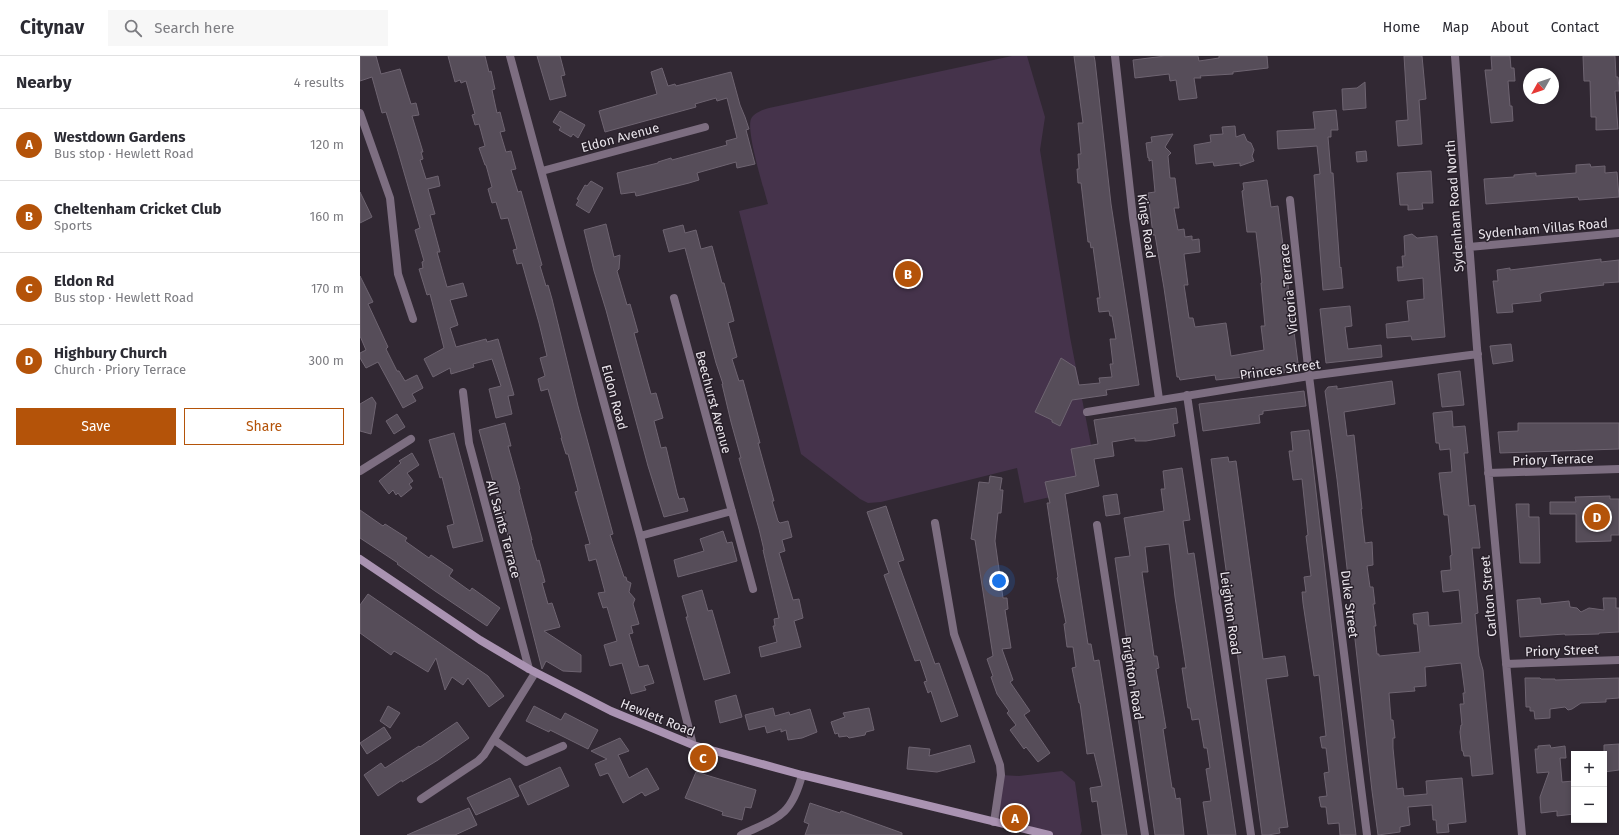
<!DOCTYPE html>
<html lang="en">
<head>
<meta charset="utf-8">
<style>
  :root { --surface:#fff; --page:#f7f7f7; --text:#2b2b33; --muted:#7c7c81; --line:#e1e1e2; --accent:#b45309 }
  body { margin:0; font-family:"Fira Sans",sans-serif; background:var(--page); color:var(--text) }
  .controls { position:absolute; right:12px; bottom:12px; display:grid; overflow:hidden; border-radius:0px; box-shadow:0 2px 6px #0003 }
  .controls button { width:36px; height:36px; display:grid; place-items:center; padding:0; border:0; border-bottom:1px solid var(--line); background:var(--surface); color:var(--text); font:20px sans-serif }
  .compass { position:absolute; left:1163px; top:12px; width:36px; height:36px; border-radius:50%; background:var(--surface); box-shadow:0 2px 6px #0003; rotate:230deg }
  .you { position:absolute; left:639px; top:525px; width:14px; height:14px; margin:-10px; border:3px solid #fff; border-radius:50%; background:#1a73e8; box-shadow:0 0 0 6px #1a73e833 }
  .badge { display:grid; place-items:center; width:26px; height:26px; border-radius:50%; background:var(--accent); color:#fff; font-size:13px; font-weight:700 }
  .pin { position:absolute; translate:-50% -50%; border:2px solid #fff; box-shadow:0 1px 4px #0006 }
  .list { margin:0; padding:0; list-style:none }
  h2 { display:flex; justify-content:space-between; align-items:center; height:52px; margin:0; padding:0 16px; font-size:17px }
  h2 small { font-size:13px; font-weight:400; color:var(--muted) }
  .list li { display:grid; grid-template-columns:26px 1fr auto; gap:12px; align-items:center; box-sizing:border-box; height:72px; padding:0 16px; border-top:1px solid var(--line) }
  .list b { display:block; font-size:15px; white-space:nowrap }
  .list p { margin:0; font-size:13px; white-space:nowrap; color:var(--muted) }
  .list em { font-size:13px; font-style:normal; color:var(--muted) }
  .actions { display:flex; gap:8px; padding:12px 16px }
  .actions a { flex:1; padding:9px 0; border:1px solid var(--accent); border-radius:0px; text-align:center; font-size:14px; color:var(--accent) }
  .actions .main { background:var(--accent); color:#fff }
  .icon { flex:none; width:22px; height:22px; fill:none; stroke:currentColor; stroke-width:2; stroke-linecap:round; stroke-linejoin:round }
  .map { position:relative; flex:none; width:1259px; height:779px; overflow:hidden }
  header { display:flex; align-items:center; gap:24px; box-sizing:border-box; height:56px; padding:0 20px; background:var(--surface); border-bottom:1px solid var(--line) }
  header strong { font-size:19px }
  nav { display:flex; gap:22px; margin-inline-start:auto; font-size:14px }
  .search { width:280px; height:36px; background:var(--page); display:flex; align-items:center; gap:10px; box-sizing:border-box; padding:0 14px; border-radius:0px; color:var(--muted); font-size:15px }
  main { display:flex }
  aside { flex:1; background:var(--surface) }
  .map>svg:first-child { display:block }
  .green { fill:#45334b }
  .building { fill:#564d59; stroke:#6e6471 }
  .lines { fill:none; stroke-linecap:round; stroke-linejoin:round }
  .street { stroke:#7d6e81; stroke-width:8 }
  .secondary { stroke:#aa93b2; stroke-width:8 }
  .labels { text-anchor:middle; stroke-width:3; stroke-linejoin:round; paint-order:stroke }
  .street-label { font-size:13px; fill:#e9e4eb; stroke:#271f29 }
</style>
</head>
<body>
<header>
<strong>Citynav</strong>
<div class="search"><svg class="icon" aria-label="search" viewBox="0 0 24 24"><circle cx="10" cy="10" r="6"/><path d="M15 15l6 6"/></svg>Search here</div>
<nav><a>Home</a><a>Map</a><a>About</a><a>Contact</a></nav>
</header>
<main>
<aside>
<h2>Nearby<small>4 results</small></h2>
<ul class="list">
<li><span class="badge">A</span><div><b>Westdown Gardens</b><p>Bus stop · Hewlett Road</p></div><em>120 m</em></li>
<li><span class="badge">B</span><div><b>Cheltenham Cricket Club</b><p>Sports</p></div><em>160 m</em></li>
<li><span class="badge">C</span><div><b>Eldon Rd</b><p>Bus stop · Hewlett Road</p></div><em>170 m</em></li>
<li><span class="badge">D</span><div><b>Highbury Church</b><p>Church · Priory Terrace</p></div><em>300 m</em></li>
</ul>
<div class="actions"><a class="main">Save</a><a>Share</a></div>
</aside>
<div class="map">
<svg width="1259" height="779" viewBox="0 0 1259 779">
  <rect width="100%" height="100%" fill="#312833"/>
  <path class="green" d="M652,0H667L685,61L680,94L710,281L739,430L664,447L657,412L521,446L508,447L500,443L441,398L379,155L408,148C404,133 386,76 391,63C394,57 402,54 409,52Z
    M702,715L715,726L722,775L720,779H689L634,766L641,719L659,720Z"/>
  <path class="building" d="M0,0H16L21,18L40,13L51,48L56,47L59,59L52,60L63,96H61L63,103L60,104L66,123L78,120L80,130L68,133L75,158L70,159L80,196H77L87,231L103,227L107,240L90,244L98,269L90,272L96,291L126,283L127,286L138,283L154,339L148,340L152,358L136,362L129,333L141,330L132,303L113,308L114,311L91,318L90,312L73,321L64,303L84,292L70,238L67,239L59,213L63,212L62,206L64,205L55,174L60,172L37,92L26,56L22,57L12,21L0,25Z
    M88,0H125L129,16L131,15L135,33L132,34L137,57L140,56L145,75L140,76L146,96L151,95L156,113L151,114L158,136L161,135L182,209L180,210L186,230L188,229L192,243L218,350L253,478L250,479L264,521H266L267,525L271,527L269,536L275,543L273,548L279,568L271,570L273,577L269,578L279,611L288,609L294,627L284,630L286,634L271,638L262,607L250,610L244,589L257,585L247,551L243,552L238,537L245,536L236,503L229,505L225,489L230,488L215,436L218,435L208,398H206L201,382H202L188,333L181,335L178,323L185,320L180,302L187,300L179,267L162,207L157,208L153,194L157,193L148,162L141,163L136,146L132,147L128,133L132,131L126,109H125L119,92L125,90L119,68L115,69L112,59L115,58L106,25L101,27L100,24L95,26Z
    M177,0H200L205,19L201,20L206,40L190,44Z
    M714,0H734L735,5L751,148L779,329L746,334L747,339L712,344L700,370L692,366V364L675,356L701,302L715,311L719,329L740,327L739,322L752,321L750,308H753L750,283H756L752,260H750L749,255L739,256L737,242H740L733,191L731,192L730,186H728L721,127H718L717,113H719L718,98H721L718,67H723Z
    M805,0H838L839,5L859,2V0H907L908,12L882,15L873,16V18L840,20L841,22H834L837,42L819,44L816,24L810,25L809,18L775,22L773,4Z
    M1044,0H1062L1066,43L1059,44L1062,88L1038,90L1036,65L1048,64Z
    M1131,0H1150L1151,12H1154L1155,25H1148L1150,50H1152L1153,65L1131,67L1125,14H1132Z
    M1223,0H1255L1256,21H1258L1259,33V35H1255L1258,73L1236,74V61H1231L1230,25H1224Z
    M302,12L308,30L315,28L316,30L371,16L380,49L385,61L389,73L386,74L395,108L377,112L376,106L337,117L339,124L329,127L281,139L276,140L275,136L261,138L257,117L298,107V106L311,102L312,104L367,89L366,85L377,82L367,42L357,45L356,42L335,48L336,51L245,76L239,55L297,38L291,16Z
    M1005,26L1006,52L983,54L982,33L997,32Z
    M976,54L978,74H971V81H968L971,117H973L980,212L981,211L983,232L963,234L954,119L960,118L957,90L918,93L917,75L955,73L953,56Z
    M200,55L225,69L218,82L213,78L211,81L199,74L201,71L193,66Z
    M875,70L876,81L884,78L887,85L891,87L894,94L892,100L894,105L880,110V107L854,110L853,106L836,108L834,89L851,86L850,79L863,78L862,71Z
    M813,78L805,91L811,97L808,100L810,122H815L819,152H814L818,174L824,173L825,181L832,180V184L839,183L840,196L824,198L828,229H824L829,262H833L835,271L866,267L871,300L904,294L901,270H905L901,227H902L896,176H887L882,135L884,134L883,127L907,124L911,151L918,150L939,315L856,324L855,319L820,324L819,321H817L804,232L795,179H793L788,137L795,136L792,104L789,105V102H788L786,87L792,86L791,81Z
    M1006,95L1007,105L997,106L996,96Z
    M1230,108L1231,111L1245,110V117L1257,116L1259,141L1219,144L1218,141L1126,148L1124,123L1154,121V119L1164,118L1176,117V120L1216,117V109Z
    M1071,115L1073,147H1062L1063,153L1048,154V149H1040L1037,117Z
    M231,125L243,132L229,157L216,149L219,144L217,143L225,129L227,130Z
    M0,136L12,161L0,167Z
    M246,168L254,201L260,199L259,213L257,215L267,249L270,248L278,276L274,277L291,338L296,337L303,362L294,365L301,392L306,391L317,437L319,443L324,442L328,455L304,461L288,410L246,254L234,215L224,174Z
    M323,169L325,177L336,174L341,193L352,190L362,227H364L374,265L368,267L377,301L372,303L379,325L383,324L400,387H398L414,445H412L418,465L420,467L428,465L432,481L422,484L425,495L419,497L433,544L439,543L443,562L434,565L441,591L401,601L399,591L417,586L413,570H415L414,563L419,562L403,494H404L399,473L379,402H381L371,366L362,328H363L356,307L325,192L309,196L303,174Z
    M1052,178L1057,182L1077,180L1085,281L1052,284L1051,280L1027,282L1026,268L1049,265L1047,245L1064,243L1063,222L1038,225L1037,211H1043L1042,200H1045L1044,180Z
    M1241,203V206L1259,204V226L1243,227L1244,229L1184,236L1180,238L1181,245L1152,248L1153,256L1137,257L1133,225H1138L1137,214L1150,212V214Z
    M0,220L13,246L8,248L28,291L26,293L37,315H39L45,325L57,319L63,332L52,338L56,345L43,352L18,306L6,312L0,302V297L6,294L0,280Z
    M990,250L992,270L985,271L988,293L1021,289L1022,301L966,307L960,253Z
    M1151,288L1153,305L1133,308L1130,290Z
    M1100,315L1104,349L1082,351L1078,318Z
    M1032,325L1035,348L984,356L987,380L994,379L1002,453H1001L1005,487L1012,486L1013,509L1007,510L1010,531H1013L1015,548H1013L1016,570H1014L1017,598H1019V600L1060,596L1057,568H1054L1053,558L1068,556L1069,570L1102,567L1099,534L1083,536L1081,515L1091,514L1090,500L1092,499L1088,459H1084L1079,417L1092,416L1090,393L1080,394L1079,387H1076L1073,357L1092,355L1093,371L1105,370L1108,397H1104L1109,450L1115,449L1120,492H1112L1118,557L1115,558L1119,600L1123,614L1133,718L1112,720L1110,700H1104L1103,695H1102L1100,676L1101,669H1102L1100,648H1104L1103,637H1105L1101,607L1065,611L1066,630L1054,631L1055,635L1029,637L1031,664H1033L1035,682H1033V692L1037,733L1043,732L1044,740L1067,738L1066,725L1102,722L1106,766L1088,768L1089,776L1077,777L1076,764H1073L1072,749L1048,751L1050,769L1040,771V776L1018,779L1012,735L977,423L965,335L968,331L977,330V333Z
    M944,335L946,350L903,355V358L899,359L900,367L843,375L839,348Z
    M12,341L16,347L11,378L0,375V348Z
    M816,352L818,367L813,368L815,380L786,385H775V382L752,386L754,400L734,403L739,430L705,438L728,588H731L734,605L739,604L767,779H742L737,745L732,746L730,732L742,730L734,697L727,698L720,647H719L712,612L716,611L713,591H707L704,568L706,567L697,522L698,521L687,447H690L685,426L716,420L711,393L738,388L734,364Z
    M37,358L45,371L34,378L26,365Z
    M145,367L151,390H148L160,433L159,434L172,484H171L177,505L179,504L185,526L182,527L188,548L192,547L200,571L184,575L221,599V616L203,615L186,605L182,613L152,495L119,374Z
    M1158,367H1259V393L1140,397L1138,376L1158,375Z
    M949,374L987,707L996,779H980L979,767L968,768L966,751H961L959,741L967,740L964,717L969,716L966,692H962L960,681L966,680L959,619L954,620L943,547L942,536H946L944,521L951,520L946,480L948,479L942,423L933,424L929,395H933L931,376Z
    M94,377L123,485L93,492L87,470L94,468L82,421L80,422L69,384Z
    M52,397L59,409L47,417L53,425L49,428L52,432L41,441L38,437L36,439L33,434L29,438L19,425L41,407L39,405Z
    M868,401L869,406L876,405L903,603L925,600L928,620L906,623L928,771L919,772L920,777L908,779H902L851,403Z
    M822,412L830,464L823,465L828,498L834,497L876,779H848L843,746L851,745L846,713L850,712L847,692H844L839,663L832,664L830,652H828L822,612H826L815,541L809,488L785,491L788,516H782L794,600H797L799,612L796,613L806,672L803,673L812,732H814L816,743L820,742L824,779H795L755,502L770,500L764,462L804,455L801,433H805L803,415Z
    M630,420L642,422L640,434H643L641,457H638L635,485L643,542H647L648,553L645,554L651,592L642,593L653,624L650,626L670,655L664,659L690,697L678,706L666,691L664,693L650,674L656,669L647,657L649,655L637,638L631,621L633,620L627,603L633,600L615,484L611,483L619,426L629,427Z
    M757,438L760,458L746,460L743,440Z
    M1250,440V443H1259V479H1251V485L1216,486V458H1190V446H1216L1215,441Z
    M1156,448H1169V461H1179L1180,507H1160Z
    M526,450L544,504L538,506L575,608L579,607L598,660L581,666L571,635L568,637L564,626L567,625L560,604L555,605L524,519L529,517L507,456Z
    M0,454L23,470L25,468L47,482L45,485L69,502L71,499L93,514L89,520L110,535L112,532L140,552L127,570L75,535L37,508L38,507L0,482Z
    M363,475L367,487L372,486L377,505L318,521L314,504L344,495L340,483Z
    M342,534L348,555L352,554L370,617L344,624L326,561H328L322,540Z
    M8,538L128,620L144,640L129,651L108,622L103,629L92,621L85,634L76,602L68,616L34,595L31,599L0,577V549Z
    M1180,542L1181,548L1209,545L1210,551L1217,552L1221,556L1229,552L1244,554L1243,542H1256V552H1259V576L1239,577V578L1205,579V578L1160,581L1157,544Z
    M1165,622H1180L1181,623H1195V624L1259,622V642L1246,643V646L1221,647L1212,653L1208,654L1205,651L1190,653V662L1175,663L1174,655H1170V651H1166Z
    M376,639L382,661L360,667L355,645Z
    M28,650L40,657L30,672L20,665Z
    M174,650L201,664L205,657L238,674L228,693L190,674L189,676L166,665Z
    M413,652L415,660L429,656L430,659L450,653L457,676L442,682L428,684L426,674L421,676V673L407,677L405,670L389,674L385,659Z
    M509,652L514,674L506,676L505,679L489,682L487,680L479,681L478,677L475,678L471,666L485,661L483,657Z
    M97,666L109,682L78,704L42,726V724L18,740L4,719L21,707L25,712L59,690L60,691Z
    M24,671L31,682L7,698L0,687Z
    M260,682L269,695L258,699L269,722L287,712L299,733L285,740L282,736L263,747L248,717L240,720L235,708L247,703L231,695Z
    M1259,688V714L1244,716V689Z
    M610,689L615,706L577,716L547,713L549,691L570,693L569,700Z
    M1190,689L1191,692L1205,690L1206,702H1200L1202,726L1214,725V758L1197,760V755L1181,757L1180,741L1189,716L1177,717L1175,693H1178V690Z
    M200,711L209,730L168,749L159,730Z
    M336,716L396,734L391,752L385,751L382,764L362,759L363,756L325,742Z
    M150,722L159,740L116,759L107,742Z
    M450,747L480,757L481,755L542,777V779H445L449,768L444,766Z
    M109,752L117,769L95,779H47Z"/>
  <g class="lines">
    <path class="street" d="M150,0L280,480L333,689
      M755,0L773,162L799,343
      M1095,0L1117,292L1162,779
      M0,57L30,142L38,218L53,263
      M182,115L345,71
      M930,144L949,320L1007,779
      M1109,191L1259,177
      M314,242L393,533
      M103,336L109,387L169,613
      M827,339L891,779
      M727,356L949,320L1118,298
      M0,415L51,383
      M1128,417L1259,413
      M575,467L594,578L640,709L641,719L634,766
      M737,469L785,779
      M280,480L372,455
      M1146,608L1259,604
      M134,684L166,706L203,690
      M61,743L118,705L124,699L175,617
      M381,779C417,762 431,761 442,719"/>
    <path class="secondary" d="M0,503L120,584L169,613L251,655L333,689L442,719L689,779"/>
  </g>
  <g class="labels">
    <g class="street-label">
      <text transform="translate(260 81) rotate(-15)" y="5">Eldon Avenue</text>
      <text transform="translate(1094 150) rotate(-94)" y="5">Sydenham Road North</text>
      <text transform="translate(787 170) rotate(82)" y="5">Kings Road</text>
      <text transform="translate(1183 172) rotate(-5)" y="5">Sydenham Villas Road</text>
      <text transform="translate(928 233) rotate(-96)" y="5">Victoria Terrace</text>
      <text transform="translate(920 313) rotate(-8)" y="5">Princes Street</text>
      <text transform="translate(255 341) rotate(75)" y="5">Eldon Road</text>
      <text transform="translate(354 346) rotate(75)" y="5">Beechurst Avenue</text>
      <text transform="translate(1193 403) rotate(-2)" y="5">Priory Terrace</text>
      <text transform="translate(144 473) rotate(75)" y="5">All Saints Terrace</text>
      <text transform="translate(1128 540) rotate(-95)" y="5">Carlton Street</text>
      <text transform="translate(990 548) rotate(83)" y="5">Duke Street</text>
      <text transform="translate(871 557) rotate(82)" y="5">Leighton Road</text>
      <text transform="translate(1202 594) rotate(-2)" y="5">Priory Street</text>
      <text transform="translate(773 622) rotate(81)" y="5">Brighton Road</text>
      <text transform="translate(298 661) rotate(22)" y="5">Hewlett Road</text>
    </g>
  </g>
</svg>
<div class="controls">
<button>+</button>
<button>−</button>
</div>
<svg class="compass" viewBox="-18 -18 36 36"><path d="M0-13l5 13h-10z" fill="#e53935"/><path d="M0 13l5-13h-10z" fill="#7c7c81"/></svg>
<div class="you"></div>
<div class="pin badge" style="left:655px;top:762px">A</div>
<div class="pin badge" style="left:548px;top:218px">B</div>
<div class="pin badge" style="left:343px;top:702px">C</div>
<div class="pin badge" style="left:1237px;top:461px">D</div>
</div>
</main>
</body>
</html>
